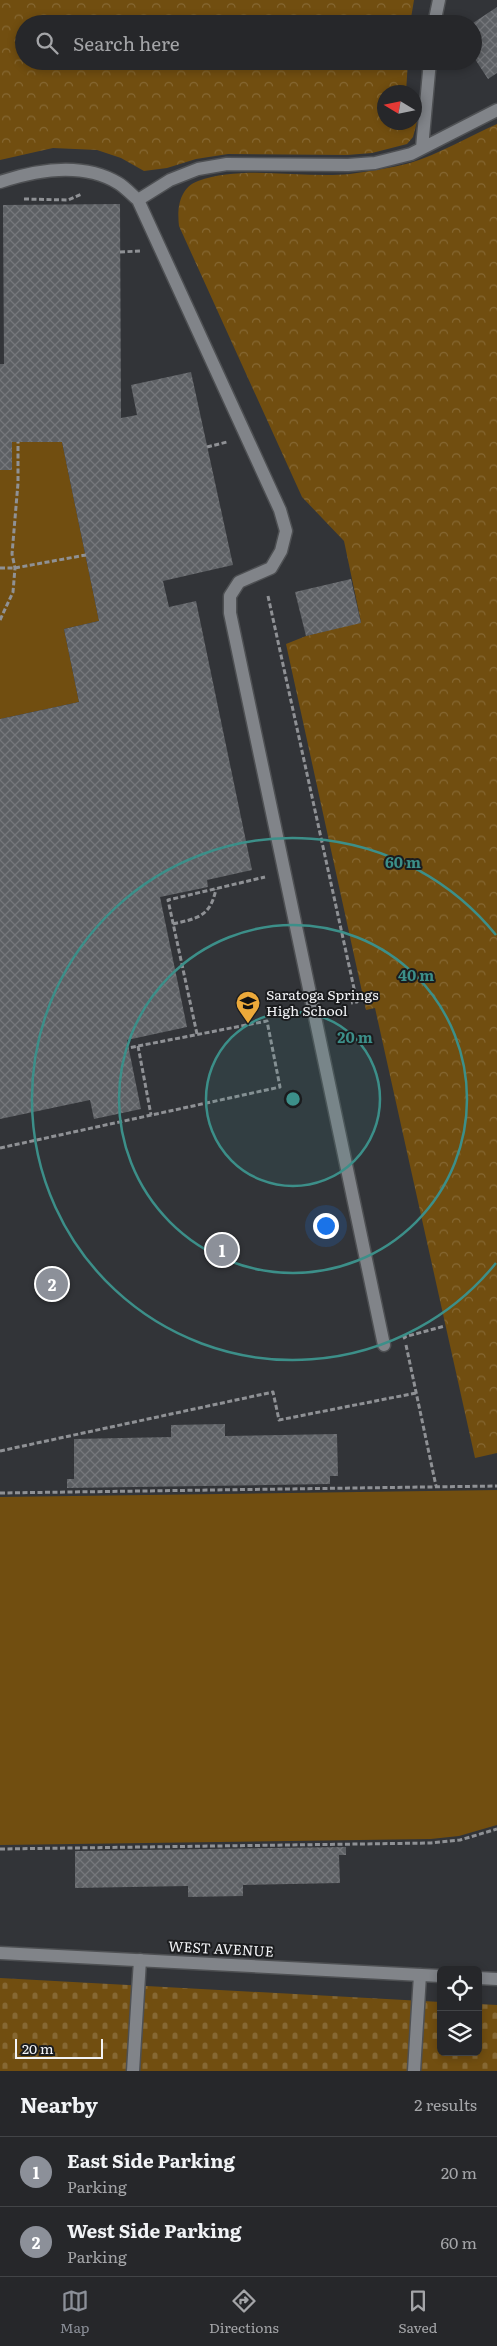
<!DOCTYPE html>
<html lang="en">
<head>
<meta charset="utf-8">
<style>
  :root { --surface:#26272a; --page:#2e2f32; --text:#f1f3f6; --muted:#a4a5a8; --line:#424447; --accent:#8c9099 }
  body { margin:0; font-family:Literata,serif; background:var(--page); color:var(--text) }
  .controls { position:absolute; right:15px; bottom:15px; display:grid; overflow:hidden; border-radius:8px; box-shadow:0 2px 8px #0003 }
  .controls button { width:45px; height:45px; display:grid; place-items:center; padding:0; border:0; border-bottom:1px solid var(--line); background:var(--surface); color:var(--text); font:25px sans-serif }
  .compass { position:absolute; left:377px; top:85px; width:45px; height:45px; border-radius:50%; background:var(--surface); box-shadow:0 2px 8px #0003; rotate:280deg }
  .scale { position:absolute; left:15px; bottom:12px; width:88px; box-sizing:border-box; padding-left:5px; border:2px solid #f2f3f6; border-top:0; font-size:14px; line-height:18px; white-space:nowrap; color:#f2f3f6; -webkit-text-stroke:4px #1b1c1e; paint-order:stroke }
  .you { position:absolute; left:325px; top:1225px; width:18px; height:18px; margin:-12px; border:4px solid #fff; border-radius:50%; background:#1a73e8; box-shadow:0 0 0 8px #1a73e833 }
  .badge { display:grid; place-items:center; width:32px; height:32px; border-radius:50%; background:var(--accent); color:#fff; font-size:16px; font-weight:700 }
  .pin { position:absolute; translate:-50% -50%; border:2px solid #fff; box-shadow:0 1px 5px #0006 }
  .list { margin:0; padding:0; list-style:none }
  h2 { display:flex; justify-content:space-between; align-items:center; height:65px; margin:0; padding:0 20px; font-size:21px }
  h2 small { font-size:16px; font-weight:400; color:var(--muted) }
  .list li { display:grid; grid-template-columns:32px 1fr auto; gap:15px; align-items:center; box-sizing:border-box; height:70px; padding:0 20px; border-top:1px solid var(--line) }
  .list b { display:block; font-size:19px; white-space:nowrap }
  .list p { margin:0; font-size:16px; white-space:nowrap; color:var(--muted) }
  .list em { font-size:16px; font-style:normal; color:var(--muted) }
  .icon { flex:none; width:28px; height:28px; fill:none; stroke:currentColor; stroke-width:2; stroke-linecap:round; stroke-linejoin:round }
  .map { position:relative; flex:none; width:497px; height:2071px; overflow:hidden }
  .search { position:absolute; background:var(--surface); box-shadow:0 2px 8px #0003; left:15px; right:15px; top:15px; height:55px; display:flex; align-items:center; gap:12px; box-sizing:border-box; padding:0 18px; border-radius:28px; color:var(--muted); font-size:19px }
  .sheet { height:205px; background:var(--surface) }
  nav { display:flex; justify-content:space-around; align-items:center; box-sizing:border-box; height:70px; border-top:1px solid var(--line); background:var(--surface); font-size:14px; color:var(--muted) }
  nav a { display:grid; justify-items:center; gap:2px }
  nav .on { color:var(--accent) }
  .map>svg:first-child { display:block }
  .grass { fill:#714e10 }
  .cemetery { fill:url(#cemetery-stones) }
  .park { fill:url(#park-crowns) }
  .building { fill:url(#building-cross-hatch) }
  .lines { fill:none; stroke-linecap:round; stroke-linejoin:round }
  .service-casing { stroke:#4e5053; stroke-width:15 }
  .tertiary-casing { stroke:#4e5053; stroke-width:15 }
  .path { stroke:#8f9195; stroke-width:3; stroke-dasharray:5 2.5; stroke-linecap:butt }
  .service { stroke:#818489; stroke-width:12 }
  .tertiary { stroke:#818489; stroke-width:12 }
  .ring { fill:none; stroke:#3c8f89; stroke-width:2.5 }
  .labels { text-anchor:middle; stroke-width:4; stroke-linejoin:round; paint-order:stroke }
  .poi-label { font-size:14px; fill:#f2f3f6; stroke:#1b1c1e; text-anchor:start }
  .street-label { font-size:14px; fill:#f2f3f6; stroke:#1b1c1e }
  .centre { fill:#3c8f89; stroke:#1b1c1e; stroke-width:2.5 }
  .ring-label { font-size:15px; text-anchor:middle; font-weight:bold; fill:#3c8f89; stroke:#1b1c1e; stroke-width:4; stroke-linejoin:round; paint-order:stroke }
</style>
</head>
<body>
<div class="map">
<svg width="497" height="2071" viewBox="0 0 497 2071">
  <defs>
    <pattern id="cemetery-stones" width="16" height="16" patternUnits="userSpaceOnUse" patternTransform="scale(1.25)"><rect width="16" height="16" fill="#714e10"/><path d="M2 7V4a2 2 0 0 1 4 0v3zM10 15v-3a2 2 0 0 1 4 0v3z" fill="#866833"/></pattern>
    <pattern id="park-crowns" width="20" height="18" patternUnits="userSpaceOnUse" patternTransform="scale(1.25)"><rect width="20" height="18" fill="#714e10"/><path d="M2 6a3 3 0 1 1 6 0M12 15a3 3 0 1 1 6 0" fill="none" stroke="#866833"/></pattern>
    <pattern id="building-cross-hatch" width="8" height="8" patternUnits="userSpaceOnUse" patternTransform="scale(1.25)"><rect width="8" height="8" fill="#5d6064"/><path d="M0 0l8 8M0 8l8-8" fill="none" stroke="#75777b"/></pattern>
  </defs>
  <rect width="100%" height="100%" fill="#323438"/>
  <path class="grass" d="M12,442H62L99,621L64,629L79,702L0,719V470H12Z
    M497,1490V1825L459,1836L431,1839L0,1845V1497Z"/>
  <path class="cemetery" d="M0,1978L441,2002V2052H478V2004L497,2005V2071H0Z"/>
  <path class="park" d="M0,0H414L410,24H24V61H408L406,92H384V122H417L413,137L407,144L372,153L347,155L228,154L196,159L167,168L144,171L121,158L97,150L53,148L0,160Z
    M497,124V1453L475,1458L375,1008L366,1010L286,644L306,636L361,622L344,541L302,497L179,226C177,209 179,188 198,181C244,164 302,179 350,174C370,171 391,168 410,163C437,155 470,136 497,124Z"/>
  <path class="building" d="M497,7V73L488,79L473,56V23Z
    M120,204L121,418L137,415L131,385L191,372L233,565L163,581L169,607L196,601L252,870L207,880L208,887L160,897L187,1027L127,1040L141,1109L94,1119L90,1100L0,1119V719L79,702L64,629L99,621L62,442H12V470H0V364H4L3,205Z
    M351,579L361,623L306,636L295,592Z
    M225,1424V1436L337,1434L338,1476H330V1484L67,1488V1479H74V1439L171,1437V1425Z
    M346,1847V1855H339L340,1883L243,1885V1896L188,1897V1886L75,1888V1851Z"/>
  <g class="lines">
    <defs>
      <path id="service" d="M434,24L439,0
        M422,148L430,61
        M0,182C36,170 83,162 118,183C125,187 132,195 138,200L280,510L286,531L281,551L271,568L239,582L230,596V613L384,1345
        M138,200L170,180L198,169L227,164L348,165L375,163L411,154L497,110
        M133,2071L140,1960
        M414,2071L420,1975"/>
      <path id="tertiary" d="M0,1953L441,1976
        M478,1978L497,1979"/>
    </defs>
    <use href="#service" class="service-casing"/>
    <use href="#tertiary" class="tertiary-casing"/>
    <path class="path" d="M24,199L68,200L82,194
      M120,252L140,251
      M207,447L227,442
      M0,568H15L86,555
      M268,596L357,1002L351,1003
      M0,620L13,592L15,568L12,554L18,483V442
      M173,924C198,918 210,917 216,889
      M197,1034L168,900L265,877
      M138,1046L151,1115
      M0,1148L280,1087L267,1021L128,1048
      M405,1339L404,1337L445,1326
      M406,1345L436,1486
      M0,1451L273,1392L279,1420L416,1393
      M0,1493L497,1486
      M0,1849L431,1843L460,1840L497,1829"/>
    <use href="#service" class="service"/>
    <use href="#tertiary" class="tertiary"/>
  </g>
  <circle cx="293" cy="1099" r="87" fill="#3c8f89" fill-opacity=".12"/>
  <g class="ring">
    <circle cx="293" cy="1099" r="87"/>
    <circle cx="293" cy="1099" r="174"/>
    <path d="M496 1263A261 261 0 1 1 496 935"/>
  </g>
  <defs>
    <symbol id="school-pin" viewBox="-11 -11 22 30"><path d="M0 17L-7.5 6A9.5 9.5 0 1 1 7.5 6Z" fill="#eca93a" stroke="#1b1c1e"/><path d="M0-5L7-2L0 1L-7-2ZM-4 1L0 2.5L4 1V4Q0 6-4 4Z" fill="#111"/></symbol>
  </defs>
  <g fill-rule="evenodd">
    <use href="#school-pin" x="234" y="989" width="28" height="38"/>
  </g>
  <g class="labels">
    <g class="poi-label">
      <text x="266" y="1000">Saratoga Springs<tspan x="266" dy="16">High School</tspan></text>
    </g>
    <g class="street-label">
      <text transform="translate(221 1949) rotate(3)" y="5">WEST AVENUE</text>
    </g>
  </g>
  <circle cx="293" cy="1099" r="8" class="centre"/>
  <g class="ring-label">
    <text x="403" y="868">60 m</text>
    <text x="416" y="981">40 m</text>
    <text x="355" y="1043">20 m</text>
  </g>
</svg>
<div class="controls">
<button><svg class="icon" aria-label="locate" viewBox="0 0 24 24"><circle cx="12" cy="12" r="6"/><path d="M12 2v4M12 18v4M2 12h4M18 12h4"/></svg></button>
<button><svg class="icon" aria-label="layers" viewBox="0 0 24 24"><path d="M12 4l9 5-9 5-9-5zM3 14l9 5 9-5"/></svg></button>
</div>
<svg class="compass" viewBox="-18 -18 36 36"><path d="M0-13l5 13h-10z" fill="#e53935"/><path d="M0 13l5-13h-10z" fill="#a4a5a8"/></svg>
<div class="scale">20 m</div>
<div class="you"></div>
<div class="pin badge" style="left:222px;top:1250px">1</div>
<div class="pin badge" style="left:52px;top:1284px">2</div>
<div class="search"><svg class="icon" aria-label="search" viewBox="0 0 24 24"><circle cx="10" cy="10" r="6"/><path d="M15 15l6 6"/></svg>Search here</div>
</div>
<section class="sheet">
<h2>Nearby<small>2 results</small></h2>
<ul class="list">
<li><span class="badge">1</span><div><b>East Side Parking</b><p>Parking</p></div><em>20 m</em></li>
<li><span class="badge">2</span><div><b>West Side Parking</b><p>Parking</p></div><em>60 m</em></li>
</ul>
</section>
<nav>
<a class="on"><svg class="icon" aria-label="map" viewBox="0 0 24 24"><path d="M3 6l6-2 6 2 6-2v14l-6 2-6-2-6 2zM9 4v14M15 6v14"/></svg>Map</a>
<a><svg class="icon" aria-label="directions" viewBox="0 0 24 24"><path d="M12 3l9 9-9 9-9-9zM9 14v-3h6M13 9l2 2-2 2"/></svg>Directions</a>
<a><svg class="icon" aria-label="saved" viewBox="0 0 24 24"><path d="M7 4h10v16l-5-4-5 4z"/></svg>Saved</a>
</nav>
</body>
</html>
